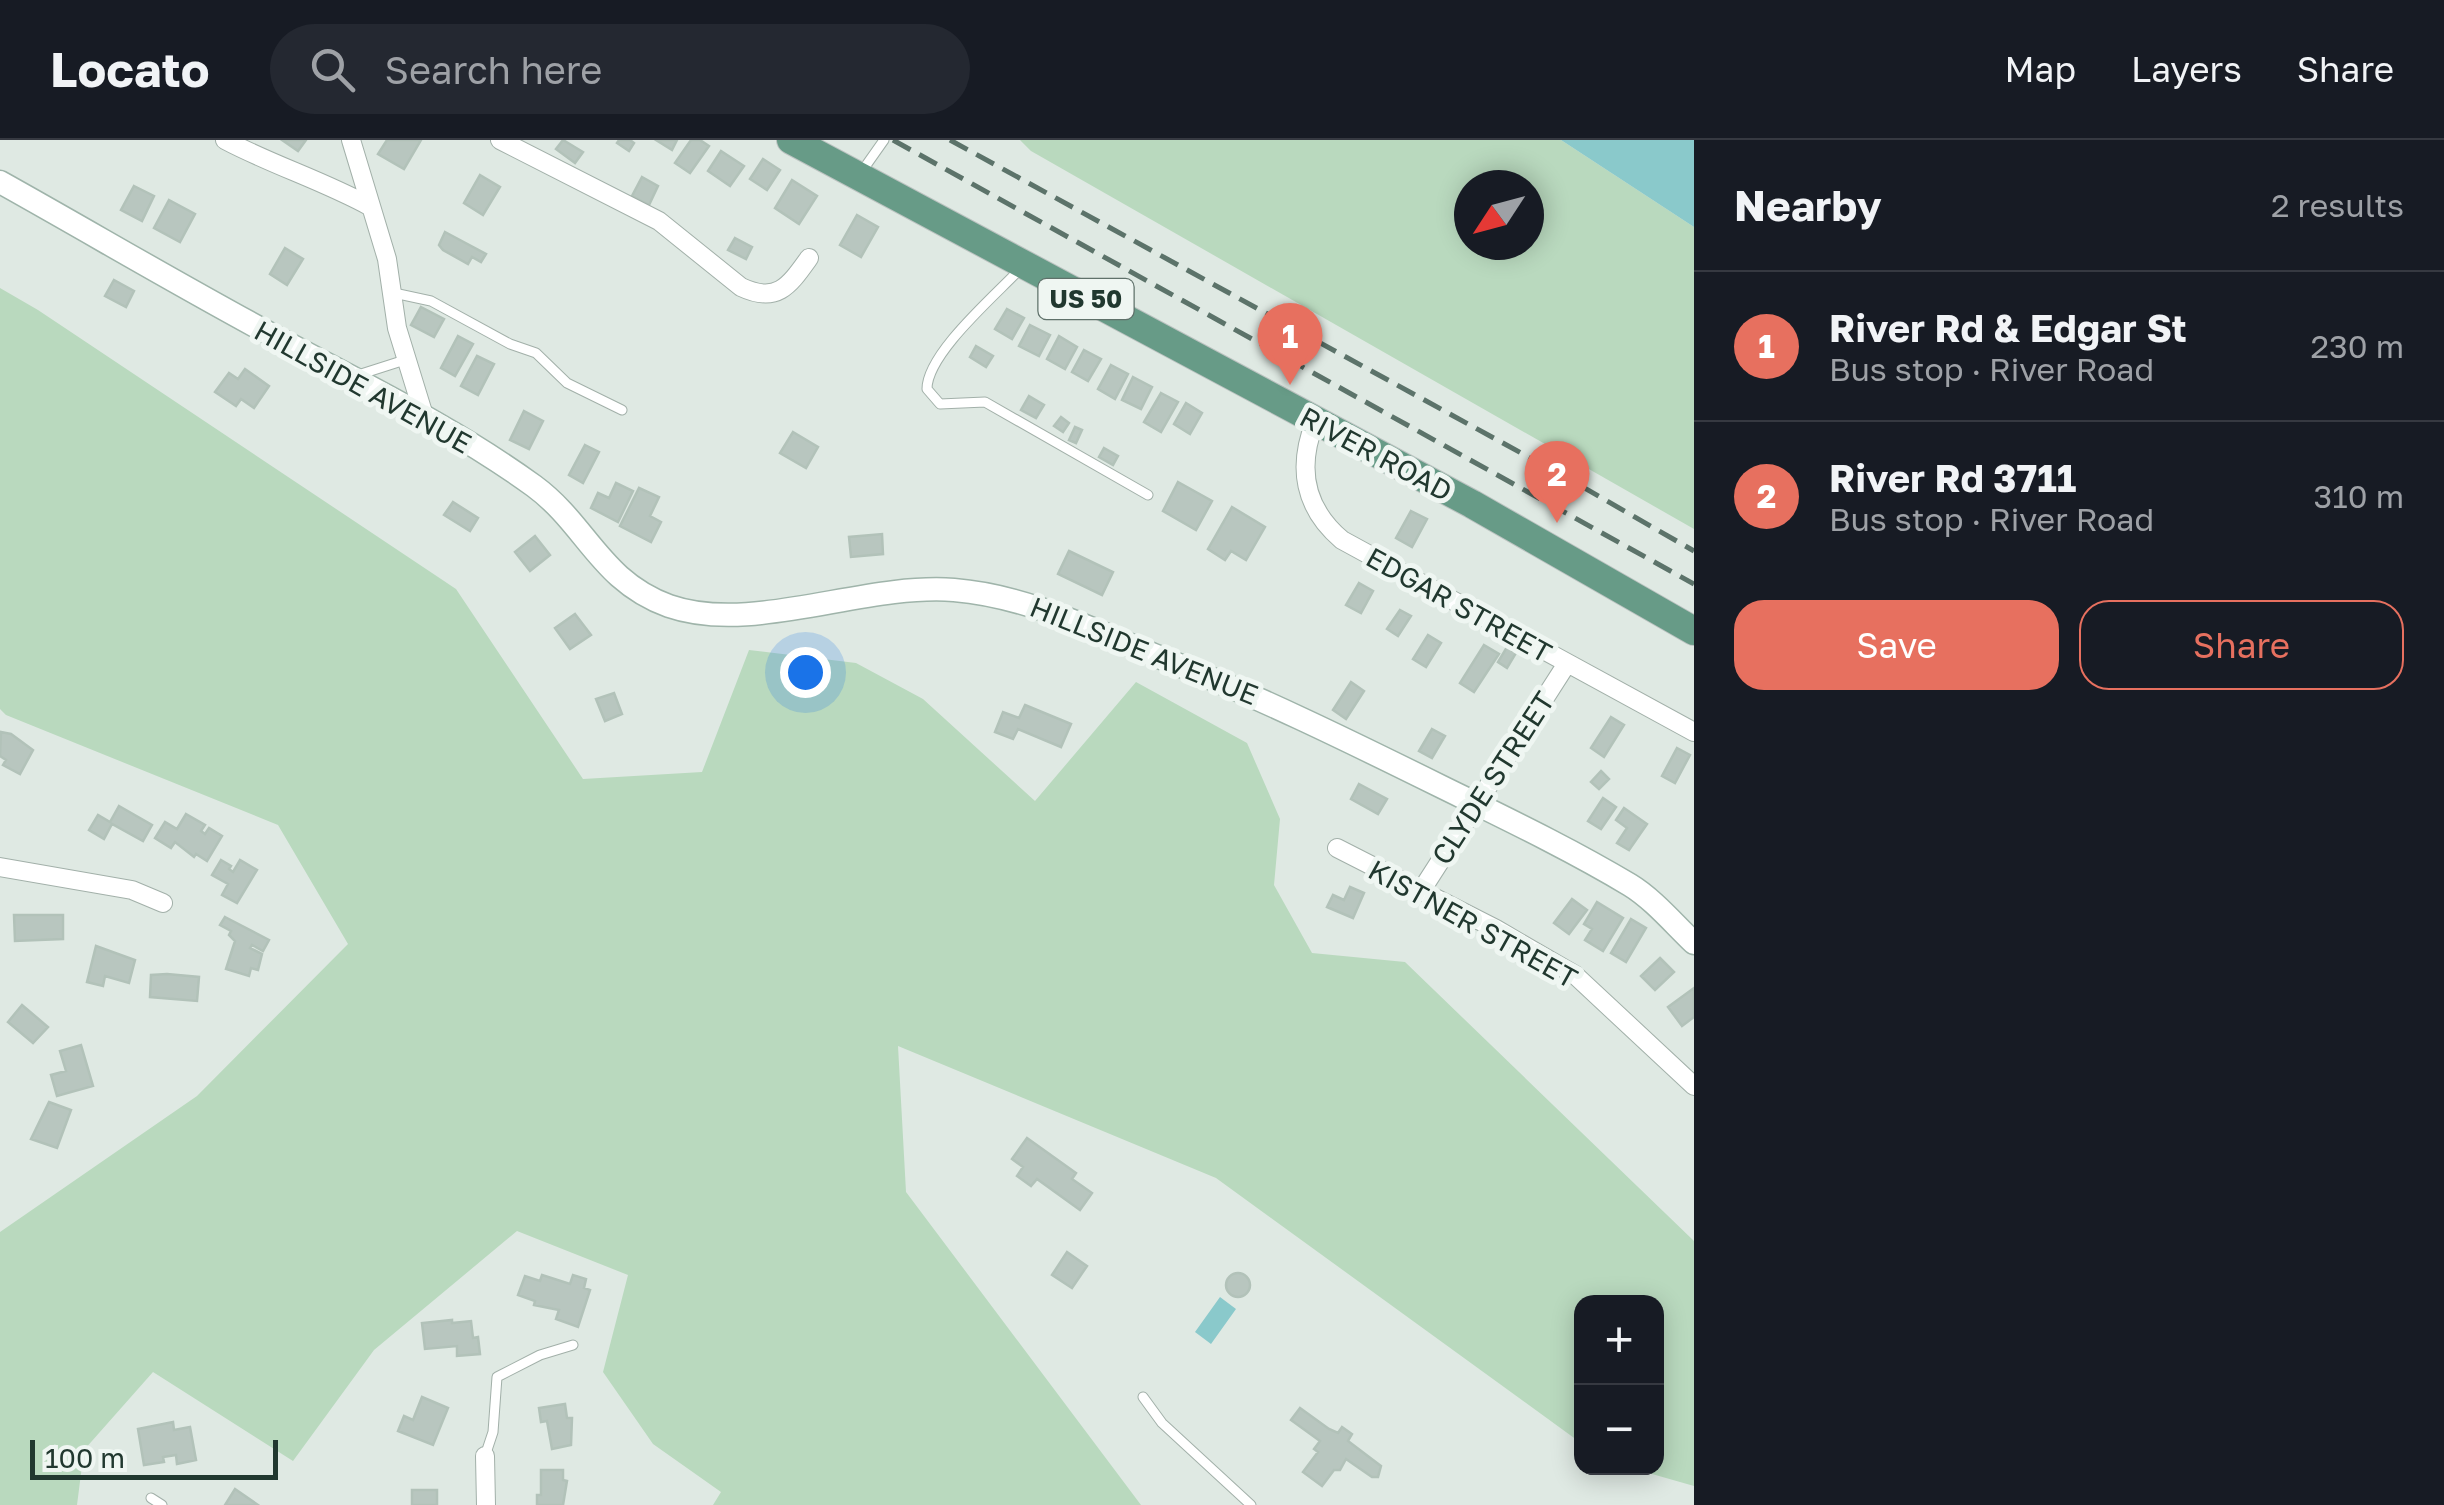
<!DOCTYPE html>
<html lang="en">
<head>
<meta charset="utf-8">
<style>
  :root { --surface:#171b24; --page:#242831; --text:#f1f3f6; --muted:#9ea1a6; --line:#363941; --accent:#e7705f }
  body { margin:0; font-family:"Golos Text",sans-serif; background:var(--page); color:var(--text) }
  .controls { position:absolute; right:30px; bottom:30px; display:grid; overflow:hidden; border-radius:20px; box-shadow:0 5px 25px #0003 }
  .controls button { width:90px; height:90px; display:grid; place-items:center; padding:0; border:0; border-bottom:2px solid var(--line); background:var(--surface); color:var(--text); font:50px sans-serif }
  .compass { position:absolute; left:1454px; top:30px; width:90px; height:90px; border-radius:50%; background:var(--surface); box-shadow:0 5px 25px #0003; rotate:234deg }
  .scale { position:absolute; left:30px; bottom:25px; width:248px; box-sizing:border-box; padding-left:10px; border:5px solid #21382f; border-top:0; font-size:28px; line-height:35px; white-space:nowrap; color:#21382f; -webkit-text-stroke:8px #eff6f2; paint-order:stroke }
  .you { position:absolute; left:805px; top:532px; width:35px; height:35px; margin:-25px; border:8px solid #fff; border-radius:50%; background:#1a73e8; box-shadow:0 0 0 15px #1a73e833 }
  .badge { display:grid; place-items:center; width:65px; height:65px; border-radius:50%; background:var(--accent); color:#fff; font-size:32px; font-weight:700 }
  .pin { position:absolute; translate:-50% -82px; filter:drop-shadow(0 2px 5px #0008) }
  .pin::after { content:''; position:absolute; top:52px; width:35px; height:30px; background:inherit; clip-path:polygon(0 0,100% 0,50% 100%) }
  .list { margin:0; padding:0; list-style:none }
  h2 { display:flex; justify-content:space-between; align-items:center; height:130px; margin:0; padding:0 40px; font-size:42px }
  h2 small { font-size:32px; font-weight:400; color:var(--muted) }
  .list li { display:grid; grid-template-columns:65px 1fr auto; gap:30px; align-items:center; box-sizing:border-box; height:150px; padding:0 40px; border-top:2px solid var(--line) }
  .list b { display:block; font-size:38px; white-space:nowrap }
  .list p { margin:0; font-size:32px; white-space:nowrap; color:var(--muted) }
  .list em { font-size:32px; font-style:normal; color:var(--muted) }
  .actions { display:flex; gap:20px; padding:30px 40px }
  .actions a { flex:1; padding:22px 0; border:2px solid var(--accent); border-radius:30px; text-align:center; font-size:35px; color:var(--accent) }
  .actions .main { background:var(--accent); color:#fff }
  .icon { flex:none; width:55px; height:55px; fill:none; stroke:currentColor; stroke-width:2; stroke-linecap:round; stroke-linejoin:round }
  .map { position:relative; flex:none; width:1694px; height:1365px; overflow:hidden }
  header { display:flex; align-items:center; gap:60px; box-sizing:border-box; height:140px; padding:0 50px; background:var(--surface); border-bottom:2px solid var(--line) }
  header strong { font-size:48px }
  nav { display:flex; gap:55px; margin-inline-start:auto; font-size:35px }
  .search { width:700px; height:90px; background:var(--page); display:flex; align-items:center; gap:25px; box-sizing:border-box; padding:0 35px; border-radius:55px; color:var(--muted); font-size:38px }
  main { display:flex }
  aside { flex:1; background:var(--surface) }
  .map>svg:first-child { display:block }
  .green { fill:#b9d9be; fill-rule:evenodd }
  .water { fill:#8ac9cb }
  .building { fill:#b8c6bf; stroke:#b2c2b9; stroke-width:2.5 }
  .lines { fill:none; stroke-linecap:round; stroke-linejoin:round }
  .lane-casing { stroke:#a2b0a9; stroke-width:11 }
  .street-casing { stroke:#a2b0a9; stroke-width:20 }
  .secondary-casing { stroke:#9fb4aa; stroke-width:25 }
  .primary-casing { stroke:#bcc3c1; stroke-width:30 }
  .lane { stroke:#fff; stroke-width:9 }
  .street { stroke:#fff; stroke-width:18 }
  .secondary { stroke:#fff; stroke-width:22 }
  .primary { stroke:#679b87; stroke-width:28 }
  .rail { stroke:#5c736a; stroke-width:5; stroke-dasharray:20 10; stroke-linecap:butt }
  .labels { text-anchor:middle; stroke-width:10; stroke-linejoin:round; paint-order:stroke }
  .shield { fill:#eff6f2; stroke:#5f716a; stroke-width:2.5 }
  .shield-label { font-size:25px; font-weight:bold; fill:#21382f }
  .street-label { font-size:28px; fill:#21382f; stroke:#eff6f2 }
</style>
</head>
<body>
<header>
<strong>Locato</strong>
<div class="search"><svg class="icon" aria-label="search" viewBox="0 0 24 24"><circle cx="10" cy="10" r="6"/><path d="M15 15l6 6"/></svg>Search here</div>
<nav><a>Map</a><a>Layers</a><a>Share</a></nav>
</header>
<main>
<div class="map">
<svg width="1694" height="1365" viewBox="0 0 1694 1365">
  <rect width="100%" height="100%" fill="#dfe9e3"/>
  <path class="green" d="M1020,0H1561L1694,87V389L1031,11ZM1529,45V105H1469V45Z
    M0,148L38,170L456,449L583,639L702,632L749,510L856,523L923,559L1035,661L1136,542L1247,603L1280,679L1274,745L1312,813L1405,822L1694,1101V1346L1631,1328H1656V1162H1582L1581,1303L1216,1038L898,906L906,1052L1141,1365H713L721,1352L653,1304L603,1232L628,1135L517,1091L374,1210L293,1321L153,1232L84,1310L77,1365H0V1092L197,956L348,804L278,685L6,575L0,569Z"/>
  <path class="water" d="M1561,0H1694V87Z
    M1220,1157L1236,1169L1211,1204L1195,1192Z"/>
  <path class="building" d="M282,0H306L298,11Z
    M387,0H421L404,29L378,14Z
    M563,0L583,12L575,23L556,9Z
    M619,0H630L634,3L629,11L617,3Z
    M656,0H677L672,10Z
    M691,0H700L709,6L690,33L675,23Z
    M721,11L744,26L730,46L708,31Z
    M763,19L780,30L767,50L750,39Z
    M480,35L500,47L483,75L464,63Z
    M642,37L658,46L649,65L632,56Z
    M792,40L817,56L799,84L775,68Z
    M134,46L154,56L142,81L121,70Z
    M169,60L195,74L180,102L154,88Z
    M857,75L878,87L861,117L840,105Z
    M445,92L486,114L481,122L472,117L468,124L443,110L439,105Z
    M735,98L752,107L746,119L728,110Z
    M285,108L303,119L287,145L270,134Z
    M114,140L134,151L126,167L105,156Z
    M421,167L444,179L434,197L411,185Z
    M1007,169L1024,178L1012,199L995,189Z
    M1030,185L1050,195L1039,216L1019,206Z
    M458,196L473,204L455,236L441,228Z
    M1059,196L1077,207L1065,229L1047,219Z
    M976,206L993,216L986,227L970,217Z
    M1084,210L1101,219L1088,241L1072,232Z
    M477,216L494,224L478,255L461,246Z
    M1111,225L1128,234L1115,259L1098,249Z
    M245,229L269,246L254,268L241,259L236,266L215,252L229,233L238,239Z
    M1133,237L1152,247L1141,269L1122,260Z
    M1161,253L1178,262L1161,292L1144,282Z
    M1029,256L1044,265L1036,278L1021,270Z
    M1186,263L1202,273L1190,294L1174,284Z
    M524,271L543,281L529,309L510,300Z
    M1061,277L1069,283L1063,292L1054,286Z
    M1075,287L1082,290L1076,303L1069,300Z
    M793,292L818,307L806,328L780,313Z
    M585,305L599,312L583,343L569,335Z
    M1104,308L1118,316L1113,325L1099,317Z
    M1178,342L1212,361L1196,390L1163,371Z
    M616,343L633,351L618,382L591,368L598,353L609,358Z
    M639,348L659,357L650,376L661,382L651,402L620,386Z
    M453,362L478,378L470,391L444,375Z
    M1232,367L1265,387L1246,420L1231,411L1225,420L1208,409Z
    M1411,371L1427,379L1412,407L1396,398Z
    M882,394L883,414L851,417L849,397Z
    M535,396L550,415L530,431L515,412Z
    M1069,411L1113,432L1102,455L1058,434Z
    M1359,443L1373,451L1361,473L1346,465Z
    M1400,470L1411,476L1398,496L1387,489Z
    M575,474L591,495L570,509L555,488Z
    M1428,495L1441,503L1426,527L1413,519Z
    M1484,505L1499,514L1474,552L1460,543Z
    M1507,507L1516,513L1507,528L1498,522Z
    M1351,542L1364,551L1346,579L1333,570Z
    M614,553L622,574L605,581L596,559Z
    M1025,565L1071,584L1061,607L1018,589L1013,599L995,592L1003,572L1019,578Z
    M1611,577L1624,585L1604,617L1591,608Z
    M1432,589L1445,596L1432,618L1419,611Z
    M1,592L11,594L33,610L20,634L3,625L6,620L0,616Z
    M1677,608L1690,615L1675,643L1662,636Z
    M1601,631L1609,639L1599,649L1591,642Z
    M1359,644L1387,659L1378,674L1351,659Z
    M1603,658L1616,667L1601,689L1588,681Z
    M119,666L152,685L143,701L112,684L104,699L89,690L98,675L110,682Z
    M1624,668L1647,684L1629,710L1617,703L1627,688L1616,680Z
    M186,674L205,685L201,691L205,694L209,688L222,696L207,721L196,714L194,717L175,702L171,708L155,698L165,682L177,689Z
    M221,720L231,726L229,729L233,732L240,720L257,730L237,763L222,755L228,744L212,735Z
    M1350,747L1364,753L1353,778L1327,767L1333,755L1344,760Z
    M1572,759L1587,770L1569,794L1554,783Z
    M1597,762L1623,778L1603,811L1585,800L1592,789L1584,784Z
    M14,775H63V799L15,801Z
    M225,777L269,800L263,811L252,805L250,808L262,814L258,830L251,828L249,836L226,829L235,801L229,795L231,791L220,785Z
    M1631,779L1646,788L1626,822L1611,813Z
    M96,806L135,820L129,843L105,836L103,846L87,842Z
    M1660,818L1674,832L1655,850L1641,836Z
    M167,834L199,837L197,861L150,857L151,835Z
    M1694,848V877L1682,886L1668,867Z
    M22,865L48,887L33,903L8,882Z
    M81,905L93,946L57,956L51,935L66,931L60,911Z
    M49,962L71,970L57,1008L31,999Z
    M1027,998L1076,1033L1072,1039L1092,1053L1080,1070L1037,1039L1031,1046L1017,1036L1023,1027L1012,1019Z
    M1067,1112L1087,1126L1072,1148L1052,1135Z
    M1226 1145a12 12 0 1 1 24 0a12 12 0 1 1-24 0Z
    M542,1135L570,1144L573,1135L586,1139L584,1148L590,1150L578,1187L556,1179L559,1170L534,1165L535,1161L518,1155L525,1136L540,1141Z
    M452,1180V1183L471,1181L473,1198L478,1197L480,1214L457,1216V1206L425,1209L422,1183Z
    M422,1257L448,1268L433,1305L398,1291L404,1276L413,1280Z
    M565,1264L567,1278H572L571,1305L552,1309L547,1281L541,1282L539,1268Z
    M1300,1268L1329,1289L1338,1293L1342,1287L1352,1294L1348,1301L1381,1326L1378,1337H1372L1346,1319L1340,1330H1334L1322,1346L1303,1332L1318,1312L1314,1309L1320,1301L1291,1280Z
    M173,1282L174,1290L190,1287L196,1320L177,1324L176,1315L163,1317L164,1322L144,1325L138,1289Z
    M541,1330H563V1340L567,1341L563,1365H537V1355H541Z
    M235,1349L258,1365H225Z
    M412,1350H437V1365H412Z"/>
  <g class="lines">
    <defs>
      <path id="lane" d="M860,34L884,0
        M1022,127C997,154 927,213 927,249L940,264L985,262L1148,355
        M394,153L431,161L510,204L536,213L567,243L622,270
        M358,235L408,219
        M1143,1257L1162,1283L1251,1365
        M485,1316L493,1292L497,1237L540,1215L573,1205
        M151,1358L162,1365"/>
      <path id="street" d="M225,0C272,25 324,41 371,67
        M351,0L387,119L397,188L425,279
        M500,0L659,81L741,147C777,164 789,146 809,118
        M1315,282C1297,327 1304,368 1342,400L1694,592
        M1337,708L1496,789L1575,835L1694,946
        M0,727L132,750L163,763
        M1421,751L1566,525
        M485,1316L486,1365"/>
      <path id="secondary" d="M0,42C95,95 189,151 285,202C369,247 457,290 534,346C587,385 600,441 669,466C752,495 862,443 954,450C1027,456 1088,488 1154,515C1253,554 1347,600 1442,647C1505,678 1570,709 1630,745C1653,759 1674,784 1694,803"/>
      <path id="primary" d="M791,0L1472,364L1694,491"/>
    </defs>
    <use href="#lane" class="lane-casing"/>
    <use href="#street" class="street-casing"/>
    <use href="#secondary" class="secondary-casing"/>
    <use href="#primary" class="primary-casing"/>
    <use href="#lane" class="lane"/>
    <use href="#street" class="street"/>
    <use href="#secondary" class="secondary"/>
    <use href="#primary" class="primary"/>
    <path class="rail" d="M893,0L1694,444
      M950,0L1574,342L1694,411"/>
  </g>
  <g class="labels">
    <rect class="shield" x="1038.5" y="139" width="95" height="40" rx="8"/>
    <g class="shield-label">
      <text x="1086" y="168">US 50</text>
    </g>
    <g class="street-label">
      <text transform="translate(363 247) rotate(29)" y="10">HILLSIDE AVENUE</text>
      <text transform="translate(1376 314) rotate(28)" y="10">RIVER ROAD</text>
      <text transform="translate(1459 465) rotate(29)" y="10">EDGAR STREET</text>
      <text transform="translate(1144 511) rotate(22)" y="10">HILLSIDE AVENUE</text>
      <text transform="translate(1493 638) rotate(-57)" y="10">CLYDE STREET</text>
      <text transform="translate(1473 784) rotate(29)" y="10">KISTNER STREET</text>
    </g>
  </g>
</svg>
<div class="controls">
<button>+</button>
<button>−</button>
</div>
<svg class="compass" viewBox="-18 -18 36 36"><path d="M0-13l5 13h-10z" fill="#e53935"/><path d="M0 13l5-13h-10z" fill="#9ea1a6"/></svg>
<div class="scale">100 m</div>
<div class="you"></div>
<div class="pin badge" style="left:1290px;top:245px">1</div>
<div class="pin badge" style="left:1557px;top:383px">2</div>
</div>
<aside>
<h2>Nearby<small>2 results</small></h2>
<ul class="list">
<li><span class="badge">1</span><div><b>River Rd &amp; Edgar St</b><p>Bus stop · River Road</p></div><em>230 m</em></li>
<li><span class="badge">2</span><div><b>River Rd 3711</b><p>Bus stop · River Road</p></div><em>310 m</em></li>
</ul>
<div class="actions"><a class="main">Save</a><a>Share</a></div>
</aside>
</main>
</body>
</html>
